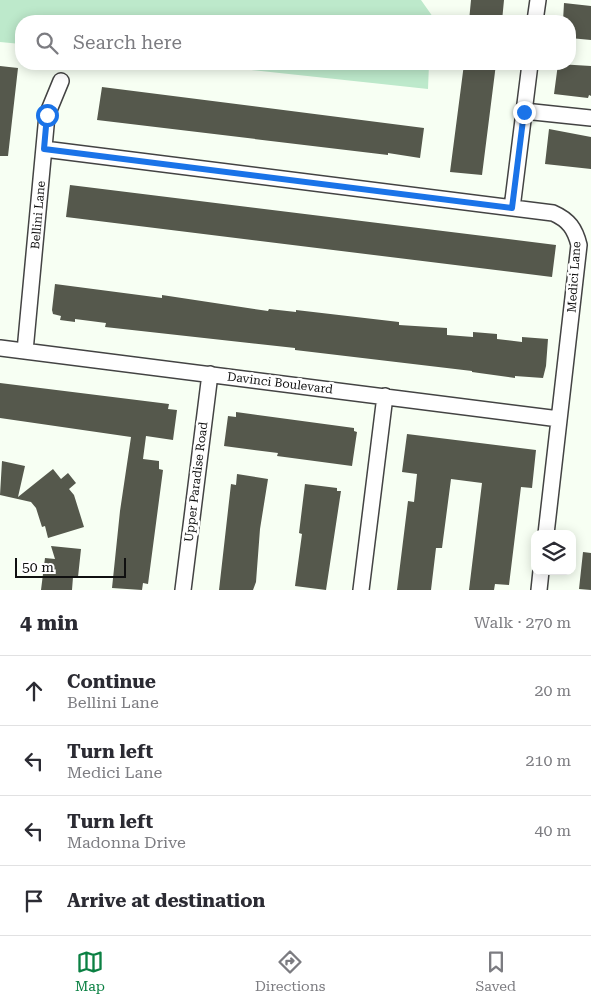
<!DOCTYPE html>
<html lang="en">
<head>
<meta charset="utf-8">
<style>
  :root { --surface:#fff; --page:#f2f2f3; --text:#2b2b33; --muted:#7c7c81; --line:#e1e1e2; --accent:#0b8043 }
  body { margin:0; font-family:"Roboto Serif",serif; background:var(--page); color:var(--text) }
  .controls { position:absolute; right:15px; bottom:15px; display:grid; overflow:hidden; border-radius:10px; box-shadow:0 2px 12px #0003 }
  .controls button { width:45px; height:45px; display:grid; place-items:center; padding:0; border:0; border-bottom:1px solid var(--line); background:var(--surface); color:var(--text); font:25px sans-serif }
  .scale { position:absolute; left:15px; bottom:12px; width:111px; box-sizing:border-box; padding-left:5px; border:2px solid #101010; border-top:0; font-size:14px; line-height:18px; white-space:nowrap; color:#101010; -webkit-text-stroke:4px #fff; paint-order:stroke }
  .stop { position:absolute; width:15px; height:15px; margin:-11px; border:4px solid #1a73e8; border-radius:50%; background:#fff }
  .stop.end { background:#1a73e8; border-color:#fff; box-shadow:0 1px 5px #0008 }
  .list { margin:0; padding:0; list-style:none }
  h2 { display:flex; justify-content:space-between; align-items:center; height:65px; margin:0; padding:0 20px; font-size:21px }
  h2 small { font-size:16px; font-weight:400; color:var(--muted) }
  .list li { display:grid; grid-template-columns:32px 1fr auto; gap:15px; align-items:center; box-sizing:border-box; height:70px; padding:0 20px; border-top:1px solid var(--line) }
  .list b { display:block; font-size:19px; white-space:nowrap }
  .list p { margin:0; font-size:16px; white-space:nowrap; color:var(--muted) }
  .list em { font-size:16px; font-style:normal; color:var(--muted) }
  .icon { flex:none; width:28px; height:28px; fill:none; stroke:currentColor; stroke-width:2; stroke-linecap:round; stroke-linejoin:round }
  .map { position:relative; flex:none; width:591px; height:590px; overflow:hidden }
  .search { position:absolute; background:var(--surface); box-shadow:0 2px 12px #0003; left:15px; right:15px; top:15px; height:55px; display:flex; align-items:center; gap:12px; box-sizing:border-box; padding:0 18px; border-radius:20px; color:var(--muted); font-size:19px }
  .sheet { height:345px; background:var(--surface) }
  nav { display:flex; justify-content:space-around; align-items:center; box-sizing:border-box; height:70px; border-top:1px solid var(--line); background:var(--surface); font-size:14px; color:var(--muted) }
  nav a { display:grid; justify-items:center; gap:2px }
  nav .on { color:var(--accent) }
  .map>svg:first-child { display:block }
  .green { fill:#bde9cb }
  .building { fill:#55584c }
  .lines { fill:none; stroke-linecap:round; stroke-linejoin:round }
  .minor-casing { stroke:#434343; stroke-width:18 }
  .minor { stroke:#fff; stroke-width:15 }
  .route { stroke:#1a73e8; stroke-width:6 }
  .labels { text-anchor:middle; stroke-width:5; stroke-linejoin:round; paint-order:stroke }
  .street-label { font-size:12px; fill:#101010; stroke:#fff }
</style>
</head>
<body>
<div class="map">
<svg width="591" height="590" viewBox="0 0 591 590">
  <rect width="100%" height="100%" fill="#f7fff3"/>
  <path class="green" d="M0,0H421L433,17L432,21H21V44L0,42Z
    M197,64H429L428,89Z"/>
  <path class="building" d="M471,0H504L502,21H469Z
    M564,3L591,6V40L570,38V21H563Z
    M464,64H496L482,175L450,172Z
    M558,64L591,66V96L589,95L588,98L554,94Z
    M0,66L18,68L8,156H0Z
    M102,87L424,128L420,158L388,153V155L97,120Z
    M549,129L591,137V169L545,164Z
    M70,185L556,245L552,277L66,217Z
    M55,284L162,298V295L268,311L269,309L296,312V310L399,322V325L447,328V335L473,337V332L497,334V339L522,342V337L548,339L546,366L543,378L515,376V378L472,372V371L295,350V348L105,327L106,323L75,319V322L60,320L61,316L53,314L52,310Z
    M0,383L169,404L168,409L177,410L173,440L146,436L143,459L159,461V469L163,470L148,584L143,583L142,590L112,588L120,511L131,437L0,418Z
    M236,412L354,428V431L357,432L352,466L277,456L278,453L224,446L228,416L236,417Z
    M407,434L536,450L532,488L521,487L509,585L495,584L494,590H469L482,483L451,479L442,548H436L431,590H397L408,501L414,502L417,474L402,472Z
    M2,461L25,466L18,497L53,469L61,479L68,473L76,483L69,489L74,495L84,527L48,538L45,526L42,527L36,508L31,502L0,495Z
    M237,474L268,479L260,529L256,582L253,590H219L231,484L236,485Z
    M305,484L337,488V491H341L326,590L295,586L302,534L299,533Z
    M51,546L81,549L78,577H73L72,590H41L45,558L55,559Z
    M583,552L591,553V590L579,589Z"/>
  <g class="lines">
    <defs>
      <path id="minor" d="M535,21L538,0
        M524,111L591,118
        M44,149L553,213C569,220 575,229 579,245L546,534
        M512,208L530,64
        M0,348L559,419
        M25,351L47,115L61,81
        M183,590L210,374
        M361,590L385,396
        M539,590L541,571"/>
    </defs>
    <use href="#minor" class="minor-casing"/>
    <use href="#minor" class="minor"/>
  </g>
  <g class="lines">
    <path class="route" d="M47,115L44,149L512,208L524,112"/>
  </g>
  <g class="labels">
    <g class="street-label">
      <text transform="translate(38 215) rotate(-85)" y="4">Bellini Lane</text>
      <text transform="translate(574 277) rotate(-86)" y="4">Medici Lane</text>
      <text transform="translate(280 383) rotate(7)" y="4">Davinci Boulevard</text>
      <text transform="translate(196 482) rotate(-83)" y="4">Upper Paradise Road</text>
    </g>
  </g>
</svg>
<div class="controls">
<button><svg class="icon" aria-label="layers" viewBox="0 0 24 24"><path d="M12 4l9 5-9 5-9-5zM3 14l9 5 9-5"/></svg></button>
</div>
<div class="scale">50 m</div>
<div class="stop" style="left:47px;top:115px"></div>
<div class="stop end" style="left:524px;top:112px"></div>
<div class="search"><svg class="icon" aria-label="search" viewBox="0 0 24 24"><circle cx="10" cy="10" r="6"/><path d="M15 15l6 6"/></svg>Search here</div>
</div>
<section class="sheet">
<h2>4 min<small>Walk · 270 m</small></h2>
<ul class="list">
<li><svg class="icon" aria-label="ahead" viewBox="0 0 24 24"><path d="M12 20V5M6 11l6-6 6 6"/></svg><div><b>Continue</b><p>Bellini Lane</p></div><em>20 m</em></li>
<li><svg class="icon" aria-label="left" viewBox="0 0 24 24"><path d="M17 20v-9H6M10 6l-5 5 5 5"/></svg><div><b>Turn left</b><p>Medici Lane</p></div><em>210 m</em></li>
<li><svg class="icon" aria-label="left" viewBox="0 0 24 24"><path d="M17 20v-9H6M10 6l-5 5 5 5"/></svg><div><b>Turn left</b><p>Madonna Drive</p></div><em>40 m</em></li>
<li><svg class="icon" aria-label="arrive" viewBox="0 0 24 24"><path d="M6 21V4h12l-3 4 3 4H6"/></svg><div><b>Arrive at destination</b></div></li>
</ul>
</section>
<nav>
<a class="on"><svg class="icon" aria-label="map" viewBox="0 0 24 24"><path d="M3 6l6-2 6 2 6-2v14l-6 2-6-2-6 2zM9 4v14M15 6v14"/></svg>Map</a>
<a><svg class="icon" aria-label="directions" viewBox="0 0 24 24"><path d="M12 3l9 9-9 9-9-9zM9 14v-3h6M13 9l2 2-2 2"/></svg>Directions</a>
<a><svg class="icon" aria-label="saved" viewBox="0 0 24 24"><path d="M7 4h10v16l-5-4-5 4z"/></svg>Saved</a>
</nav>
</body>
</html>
